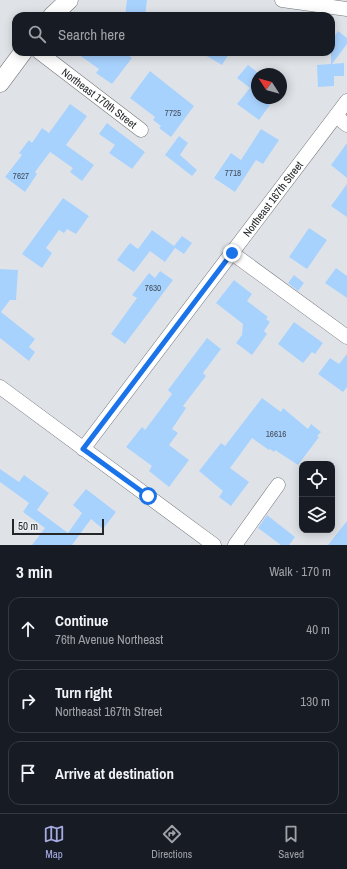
<!DOCTYPE html>
<html lang="en">
<head>
<meta charset="utf-8">
<style>
  :root { --surface:#171b24; --page:#242831; --text:#f1f3f6; --muted:#9ea1a6; --line:#363941; --accent:#a4aae0 }
  body { margin:0; font-family:"Archivo Narrow",sans-serif; background:var(--page); color:var(--text) }
  .controls { position:absolute; right:12px; bottom:12px; display:grid; overflow:hidden; border-radius:8px; box-shadow:0 2px 10px #0003 }
  .controls button { width:36px; height:36px; display:grid; place-items:center; padding:0; border:0; border-bottom:1px solid var(--line); background:var(--surface); color:var(--text); font:20px sans-serif }
  .compass { position:absolute; left:251px; top:68px; width:36px; height:36px; border-radius:50%; background:var(--surface); box-shadow:0 2px 10px #0003; rotate:306deg }
  .scale { position:absolute; left:12px; bottom:10px; width:92px; box-sizing:border-box; padding-left:4px; border:2px solid #242627; border-top:0; font-size:11px; line-height:14px; white-space:nowrap; color:#242627; -webkit-text-stroke:3px #ecf0f4; paint-order:stroke }
  .stop { position:absolute; width:12px; height:12px; margin:-9px; border:3px solid #1a73e8; border-radius:50%; background:#fff }
  .stop.end { background:#1a73e8; border-color:#fff; box-shadow:0 1px 4px #0008 }
  .list { margin:0; padding:0; list-style:none }
  h2 { display:flex; justify-content:space-between; align-items:center; height:52px; margin:0; padding:0 16px; font-size:17px }
  h2 small { font-size:13px; font-weight:400; color:var(--muted) }
  .list li { display:grid; grid-template-columns:26px 1fr auto; gap:12px; align-items:center; box-sizing:border-box; height:64px; margin:0 8px 8px; padding:0 8px; border:1px solid var(--line); border-radius:12px }
  .list b { display:block; font-size:15px; white-space:nowrap }
  .list p { margin:0; font-size:13px; white-space:nowrap; color:var(--muted) }
  .list em { font-size:13px; font-style:normal; color:var(--muted) }
  .icon { flex:none; width:22px; height:22px; fill:none; stroke:currentColor; stroke-width:2; stroke-linecap:round; stroke-linejoin:round }
  .map { position:relative; flex:none; width:347px; height:545px; overflow:hidden }
  .search { position:absolute; background:var(--surface); box-shadow:0 2px 10px #0003; left:12px; right:12px; top:12px; height:44px; display:flex; align-items:center; gap:10px; box-sizing:border-box; padding:0 14px; border-radius:12px; color:var(--muted); font-size:15px }
  .sheet { height:268px; background:var(--surface) }
  nav { display:flex; justify-content:space-around; align-items:center; box-sizing:border-box; height:56px; border-top:1px solid var(--line); background:var(--surface); font-size:11px; color:var(--muted) }
  nav a { display:grid; justify-items:center; gap:2px }
  nav .on { color:var(--accent) }
  .map>svg:first-child { display:block }
  .building { fill:#a8d2fe }
  .lines { fill:none; stroke-linecap:round; stroke-linejoin:round }
  .minor-casing { stroke:#74777a; stroke-width:15 }
  .major-casing { stroke:#74777a; stroke-width:19 }
  .minor { stroke:#fff; stroke-width:14 }
  .major { stroke:#fff; stroke-width:18 }
  .route { stroke:#1a73e8; stroke-width:5 }
  .labels { text-anchor:middle; stroke-width:4; stroke-linejoin:round; paint-order:stroke }
  .number-label { font-size:9px; fill:#45515d }
  .street-label { font-size:11px; fill:#242627; stroke:#ecf0f4 }
</style>
</head>
<body>
<div class="map">
<svg width="347" height="545" viewBox="0 0 347 545">
  <rect width="100%" height="100%" fill="#dfe3e7"/>
  <path class="building" d="M127,0H147L145,16H125Z
    M338,31L347,38V44L332,64L344,63V76H334V86L318,87L317,65L331,64V41Z
    M75,52H124L132,58L112,84L96,73L99,69Z
    M200,52H230L222,65Z
    M248,65L257,72V98H267L272,102L259,120L237,104L250,88L237,78Z
    M150,71L194,106L171,137L159,128L161,126L153,120L155,117L130,98Z
    M70,104L87,116L66,145L94,165L82,181L70,172L73,168L50,152L35,172L37,174L25,192L5,177L22,155L19,153L29,140L32,143L42,128L49,133Z
    M107,123L145,152L132,169L109,153L115,145L99,134Z
    M261,129L279,140L263,164L256,160L235,192L214,178L231,153L241,160Z
    M179,136L188,143L180,155L197,170L192,176L165,155Z
    M347,143V178L331,165Z
    M347,184V217L331,206Z
    M63,198L89,216L76,234L67,229L64,233L59,230L46,248L52,253L42,268L22,254Z
    M309,228L327,240L307,269L289,257Z
    M152,230L174,246L182,236L192,243L184,254L175,248L165,262L150,251L134,272L117,260L130,243L138,249Z
    M336,268L347,276V298L325,283Z
    M0,269L18,270L16,300H10L1,312L35,339L29,347L35,352L29,361L0,338Z
    M160,271L173,280L125,344L111,334L137,298L132,295L149,273L155,278Z
    M294,275L304,283L298,291L288,283Z
    M234,280L252,294L247,301L268,317L266,319L270,322L264,331L267,334L252,355L236,343L242,335L243,324L216,303Z
    M294,322L323,343L315,354L312,352L303,363L278,344Z
    M207,338L221,349L203,373L206,376L183,406L186,408L172,429L178,433L169,445L189,460L169,487L149,471L152,466L126,447L142,427L145,430L172,394L168,390Z
    M347,354V387L343,392L318,374L330,358L339,364Z
    M262,398L281,412L283,408L308,429L311,424L321,432L317,436L319,437L298,465L275,450L274,452L270,449L269,450L252,438L230,468L249,482L231,506L219,497L223,491L199,471L221,443L225,446Z
    M0,469L19,482L24,475L49,493L37,510L68,533L82,513L73,505L86,489L116,512L103,529L91,519L72,545H32L45,528L23,512L29,503L0,482Z
    M267,515L295,537L289,545H281L258,528Z
    M347,521V545H328Z"/>
  <g class="lines">
    <defs>
      <g id="minor">
        <path d="M282,0L347,9"/>
        <path id="s1" d="M39,52L141,130"/>
        <path d="M336,116L347,125"/>
        <path d="M232,253L347,337"/>
        <path d="M0,387L214,545"/>
        <path id="s2" d="M83,449L347,101"/>
        <path d="M235,545L278,485"/>
      </g>
      <path id="major" d="M52,16L69,0
        M0,83L23,52"/>
    </defs>
    <use href="#minor" class="minor-casing"/>
    <use href="#major" class="major-casing"/>
    <use href="#minor" class="minor"/>
    <use href="#major" class="major"/>
  </g>
  <g class="lines">
    <path class="route" d="M148,496L83,449L232,253"/>
  </g>
  <g class="labels">
    <g class="number-label">
      <text x="173" y="116">7725</text>
      <text x="233" y="176">7718</text>
      <text x="21" y="179">7627</text>
      <text x="153" y="291">7630</text>
      <text x="276" y="437">16616</text>
    </g>
    <g class="street-label">
      <text dy="4" stroke="none"><textPath href="#s1" startOffset="76">Northeast 170th Street</textPath></text>
      <text dy="4" stroke="none"><textPath href="#s2" startOffset="314">Northeast 167th Street</textPath></text>
    </g>
  </g>
</svg>
<div class="controls">
<button><svg class="icon" aria-label="locate" viewBox="0 0 24 24"><circle cx="12" cy="12" r="6"/><path d="M12 2v4M12 18v4M2 12h4M18 12h4"/></svg></button>
<button><svg class="icon" aria-label="layers" viewBox="0 0 24 24"><path d="M12 4l9 5-9 5-9-5zM3 14l9 5 9-5"/></svg></button>
</div>
<svg class="compass" viewBox="-18 -18 36 36"><path d="M0-13l5 13h-10z" fill="#e53935"/><path d="M0 13l5-13h-10z" fill="#9ea1a6"/></svg>
<div class="scale">50 m</div>
<div class="stop" style="left:148px;top:496px"></div>
<div class="stop end" style="left:232px;top:253px"></div>
<div class="search"><svg class="icon" aria-label="search" viewBox="0 0 24 24"><circle cx="10" cy="10" r="6"/><path d="M15 15l6 6"/></svg>Search here</div>
</div>
<section class="sheet">
<h2>3 min<small>Walk · 170 m</small></h2>
<ul class="list">
<li><svg class="icon" aria-label="ahead" viewBox="0 0 24 24"><path d="M12 20V5M6 11l6-6 6 6"/></svg><div><b>Continue</b><p>76th Avenue Northeast</p></div><em>40 m</em></li>
<li><svg class="icon" aria-label="right" viewBox="0 0 24 24"><path d="M7 20v-9h11M14 6l5 5-5 5"/></svg><div><b>Turn right</b><p>Northeast 167th Street</p></div><em>130 m</em></li>
<li><svg class="icon" aria-label="arrive" viewBox="0 0 24 24"><path d="M6 21V4h12l-3 4 3 4H6"/></svg><div><b>Arrive at destination</b></div></li>
</ul>
</section>
<nav>
<a class="on"><svg class="icon" aria-label="map" viewBox="0 0 24 24"><path d="M3 6l6-2 6 2 6-2v14l-6 2-6-2-6 2zM9 4v14M15 6v14"/></svg>Map</a>
<a><svg class="icon" aria-label="directions" viewBox="0 0 24 24"><path d="M12 3l9 9-9 9-9-9zM9 14v-3h6M13 9l2 2-2 2"/></svg>Directions</a>
<a><svg class="icon" aria-label="saved" viewBox="0 0 24 24"><path d="M7 4h10v16l-5-4-5 4z"/></svg>Saved</a>
</nav>
</body>
</html>
